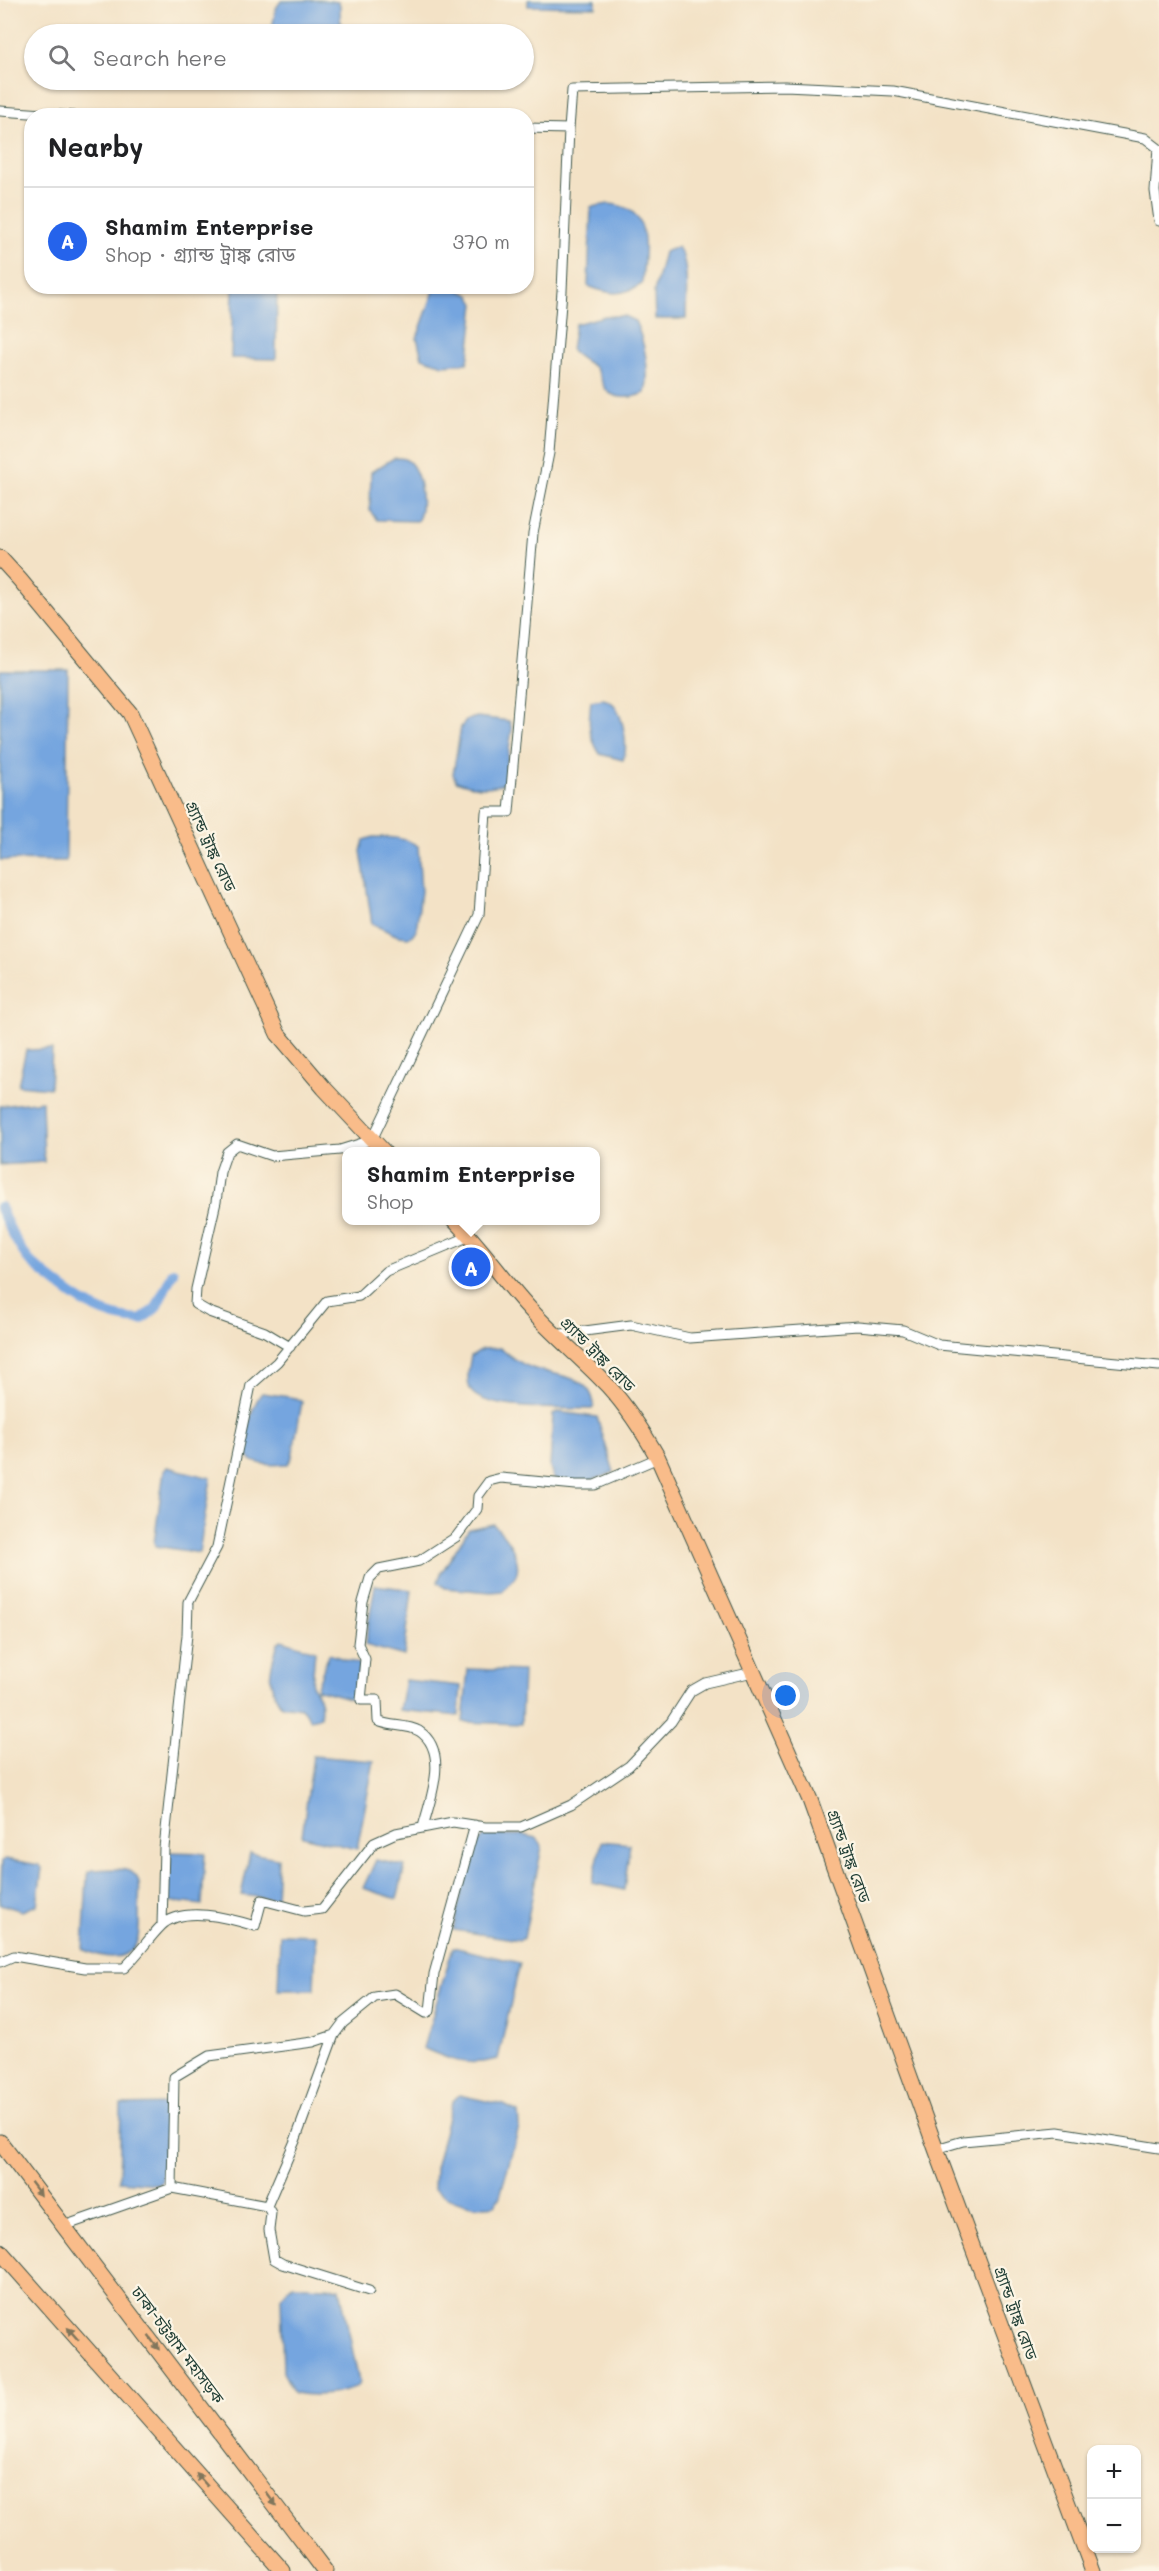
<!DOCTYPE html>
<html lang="en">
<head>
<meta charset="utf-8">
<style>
  :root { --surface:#fff; --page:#f2f2f2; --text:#202124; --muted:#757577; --line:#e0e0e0; --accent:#2563eb }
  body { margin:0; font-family:Mali,"Noto Sans Bengali",sans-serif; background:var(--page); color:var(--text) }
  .controls { position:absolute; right:18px; bottom:18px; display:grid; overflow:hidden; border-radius:12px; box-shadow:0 2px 4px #0004 }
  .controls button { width:54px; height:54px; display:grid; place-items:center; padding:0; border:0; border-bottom:2px solid var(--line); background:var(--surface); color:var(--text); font:30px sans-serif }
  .you { position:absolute; left:786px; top:1696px; width:21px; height:21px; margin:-15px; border:4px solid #fff; border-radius:50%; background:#1a73e8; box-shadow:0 0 0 9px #1a73e833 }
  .badge { display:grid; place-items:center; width:39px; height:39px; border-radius:50%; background:var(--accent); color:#fff; font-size:20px; font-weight:700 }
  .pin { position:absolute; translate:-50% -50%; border:3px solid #fff; box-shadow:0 2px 6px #0006 }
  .popup { position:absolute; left:342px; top:1147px; width:258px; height:78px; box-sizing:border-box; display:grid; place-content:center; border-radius:12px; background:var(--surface); filter:drop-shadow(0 2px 4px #0005); font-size:20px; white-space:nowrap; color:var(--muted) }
  .popup b { font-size:22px; color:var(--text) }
  .popup::after { content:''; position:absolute; left:50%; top:100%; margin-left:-12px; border:12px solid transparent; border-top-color:var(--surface) }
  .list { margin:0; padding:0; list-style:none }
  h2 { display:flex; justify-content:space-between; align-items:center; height:78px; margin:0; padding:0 24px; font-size:26px }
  h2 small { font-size:20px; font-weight:400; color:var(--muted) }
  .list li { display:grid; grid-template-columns:39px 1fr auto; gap:18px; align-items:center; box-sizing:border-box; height:108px; padding:0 24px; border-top:2px solid var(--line) }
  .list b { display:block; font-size:22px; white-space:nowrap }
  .list p { margin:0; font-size:20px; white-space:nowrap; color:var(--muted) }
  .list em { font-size:20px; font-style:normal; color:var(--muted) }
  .icon { flex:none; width:33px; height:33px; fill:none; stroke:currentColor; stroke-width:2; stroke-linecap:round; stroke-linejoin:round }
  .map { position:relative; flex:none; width:1159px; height:2571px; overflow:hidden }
  .search { position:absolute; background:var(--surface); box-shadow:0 2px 4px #0004; left:24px; top:24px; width:510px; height:66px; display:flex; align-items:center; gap:15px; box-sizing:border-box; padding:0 21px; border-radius:33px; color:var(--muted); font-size:22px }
  .panel { position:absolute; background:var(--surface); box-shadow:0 2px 4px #0004; left:24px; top:108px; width:510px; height:186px; border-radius:24px }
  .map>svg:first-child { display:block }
  .water { fill:#74a5df; stroke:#4a718a; stroke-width:1.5 }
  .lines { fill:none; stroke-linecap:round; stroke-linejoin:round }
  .canal { stroke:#74a5df; stroke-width:10 }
  .minor-casing { stroke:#3f564a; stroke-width:11 }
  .trunk-casing { stroke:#3f564a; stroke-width:17 }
  .minor { stroke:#fff; stroke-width:9 }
  .trunk { stroke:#f9bc8a; stroke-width:15 }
  .oneway { fill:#81765b }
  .labels { text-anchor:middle; stroke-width:4.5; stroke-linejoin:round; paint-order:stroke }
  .street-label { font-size:16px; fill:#1f3d34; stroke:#fcf5e5 }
</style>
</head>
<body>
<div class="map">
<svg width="1159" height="2571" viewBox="0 0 1159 2571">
  <rect width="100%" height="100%" fill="#fcf5e5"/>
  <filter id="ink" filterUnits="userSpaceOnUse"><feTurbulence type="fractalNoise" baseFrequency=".0167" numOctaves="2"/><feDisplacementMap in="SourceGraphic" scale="12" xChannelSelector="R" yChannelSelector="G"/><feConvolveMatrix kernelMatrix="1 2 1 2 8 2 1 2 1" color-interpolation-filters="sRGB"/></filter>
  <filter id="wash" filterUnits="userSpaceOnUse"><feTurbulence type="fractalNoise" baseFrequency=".008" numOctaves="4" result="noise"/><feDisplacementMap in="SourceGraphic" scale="24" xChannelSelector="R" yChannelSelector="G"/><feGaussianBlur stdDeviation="1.35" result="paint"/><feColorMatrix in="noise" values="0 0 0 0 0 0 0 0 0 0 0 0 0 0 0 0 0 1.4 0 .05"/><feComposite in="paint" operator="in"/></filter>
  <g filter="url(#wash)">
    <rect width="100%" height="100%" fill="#f3e2c6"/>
    <path class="water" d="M322,0L338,2L340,6L341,34H271L276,8L281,1Z
      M528,0H596V7L528,6Z
      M609,204C654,207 644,250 642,284C622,296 611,295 588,286L591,207Z
      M677,247C690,257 686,302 686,319H655L654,292L664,252Z
      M233,287H277L276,359L231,358Z
      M453,287L470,295L475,304L469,356L467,363L443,365L422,358L417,338L435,288Z
      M605,316H624L635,321C644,340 651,372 645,393C633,398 613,401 605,388C601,382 599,372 594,367C586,361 578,358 571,350L575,324Z
      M394,458C396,458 403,458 404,459C421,464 426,509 417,521L377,520L370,511L371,472Z
      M0,670H68L66,861L0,860Z
      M603,699C607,700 612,702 615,706C623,718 629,746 623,760L600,754C588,735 588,723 591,701Z
      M477,717L509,721L512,729L504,783C488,790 471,787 456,781L453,774L461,727L467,720Z
      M373,837C389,837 405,837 418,846L421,891L416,931L410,937L398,936L372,924L361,851L364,840Z
      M52,1049L50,1088L18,1085L26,1050Z
      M42,1101L44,1162L0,1165V1106Z
      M500,1348C508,1355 521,1364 532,1368C554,1376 592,1374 594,1406L592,1409C569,1408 480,1412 470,1389C466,1380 469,1366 471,1356L482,1349Z
      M262,1393L296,1398L302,1402L292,1457L288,1464C274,1465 252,1467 245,1453C243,1441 253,1402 262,1393Z
      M558,1412L597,1417L614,1472C595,1481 573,1487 553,1478L550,1467L553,1414Z
      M167,1467L211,1478L199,1553L156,1546L154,1543L164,1471Z
      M493,1524C505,1535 523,1558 516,1575C513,1581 507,1586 503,1591L491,1592L445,1588L438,1582L441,1573L469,1529Z
      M375,1585L412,1590L404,1656L365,1645Z
      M282,1640L315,1651L312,1686C321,1697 322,1704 320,1717L310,1719L301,1708L281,1705C265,1681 270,1669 278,1643Z
      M329,1654L359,1664L356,1700L316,1689Z
      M468,1669L523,1671L521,1724L463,1722Z
      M405,1680L461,1686L459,1716L399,1710Z
      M313,1756L374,1761L357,1849L302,1836Z
      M499,1835H523L537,1838L542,1846L524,1938L520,1940L453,1930L471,1851L484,1836Z
      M602,1841L630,1844L624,1890L592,1883Z
      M170,1852L205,1853L202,1905L168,1901Z
      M250,1853L278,1858L276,1899L241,1895Z
      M5,1859L39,1865L42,1868L37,1905L22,1911L0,1904L2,1861Z
      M376,1860L405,1866L397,1899L363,1888Z
      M93,1870C104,1870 126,1866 134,1874C142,1881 139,1894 139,1905C139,1915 140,1927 138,1937C131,1965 101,1958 83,1949L87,1877L88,1872Z
      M280,1934L316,1935L314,1990H278Z
      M453,1947L520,1963L498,2059C467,2067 452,2061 423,2048Z
      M459,2095L504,2105L518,2112L519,2127L500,2196L495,2205C474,2209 451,2201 434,2189L435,2168L452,2102Z
      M167,2104L162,2182L158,2184L119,2181L121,2105Z
      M292,2285L340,2288L359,2382L357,2387C337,2395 316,2397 294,2393L283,2372L281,2297Z"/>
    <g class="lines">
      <path class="canal" d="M0,1207C8,1225 16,1244 29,1260C35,1267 43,1272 50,1278C78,1301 105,1319 141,1320L156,1308L173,1272"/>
    </g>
  </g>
  <g filter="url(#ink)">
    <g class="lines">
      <defs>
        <path id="minor" d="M0,111L74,116
          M526,128L569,129L572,90L785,86L893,91L1145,138L1158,148L1155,191L1159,221
          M554,1335L631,1325L690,1338L858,1326L903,1330L939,1345L1159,1366
          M290,1347L265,1332L209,1312L195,1304L196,1289L216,1202L220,1172L227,1152L237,1144L272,1156L340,1150L372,1140L479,915L486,812H509L533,533L549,453L562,291L569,129
          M423,1827C430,1800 450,1751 419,1731C407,1724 390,1727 378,1721L377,1700H361L365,1659L358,1644L363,1602L370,1578L379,1569L419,1561L456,1537L477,1509L478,1496L489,1481L501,1478L576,1485H595L658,1458
          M162,1925L164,1848L187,1635L188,1602L217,1547L251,1385L277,1362L327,1301L359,1296L386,1271L470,1236
          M0,1962L14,1956L85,1968H124C138,1955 148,1939 161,1926C183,1905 229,1918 255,1926L262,1900L304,1911L322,1909L374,1843L396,1833L453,1822L485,1827H521L571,1805L629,1766L671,1722L691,1691L705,1683L753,1672
          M936,2149L963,2141L1058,2132L1159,2148
          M172,2188L267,2206L271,2213L269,2230L274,2259L283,2264L369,2291
          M267,2206L295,2141L334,2035
          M64,2226L172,2188L174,2077L209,2056L313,2042L334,2035L343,2023L375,1997L395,1994L426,2013L430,2011L434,1974L475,1825"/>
        <path id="trunk" d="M0,558L20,580L130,713L278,1034L324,1088L384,1152
          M454,1220C482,1248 503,1280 529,1308C554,1336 583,1359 608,1386C628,1408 644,1433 658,1458L810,1800L936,2149L1093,2571
          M0,2142L325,2571
          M0,2251L283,2571"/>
      </defs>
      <use href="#minor" class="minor-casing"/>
      <use href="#trunk" class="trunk-casing"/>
      <use href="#minor" class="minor"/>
      <use href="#trunk" class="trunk"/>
    </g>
    <defs><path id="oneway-solid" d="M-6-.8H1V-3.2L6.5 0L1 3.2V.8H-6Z" transform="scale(1.5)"/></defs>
    <g class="oneway">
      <use href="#oneway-solid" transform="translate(36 2189) rotate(53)"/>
      <use href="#oneway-solid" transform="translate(73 2334) rotate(-131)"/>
      <use href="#oneway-solid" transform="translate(154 2343) rotate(53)"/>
      <use href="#oneway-solid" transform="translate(202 2480) rotate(-132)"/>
      <use href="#oneway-solid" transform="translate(271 2499) rotate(53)"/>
    </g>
  </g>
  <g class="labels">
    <g class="street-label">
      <text transform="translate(211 846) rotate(65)" y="6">গ্র্যান্ড ট্রাঙ্ক রোড</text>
      <text transform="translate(598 1354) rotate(45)" y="6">গ্র্যান্ড ট্রাঙ্ক রোড</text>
      <text transform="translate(849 1856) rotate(70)" y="6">গ্র্যান্ড ট্রাঙ্ক রোড</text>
      <text transform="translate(1016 2313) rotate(70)" y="6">গ্র্যান্ড ট্রাঙ্ক রোড</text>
      <text transform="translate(178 2345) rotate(53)" y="6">ঢাকা-চট্টগ্রাম মহাসড়ক</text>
    </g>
  </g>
</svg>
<div class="controls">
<button>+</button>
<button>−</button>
</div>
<div class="you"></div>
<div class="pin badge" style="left:471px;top:1267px">A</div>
<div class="popup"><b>Shamim Enterprise</b>Shop</div>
<div class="search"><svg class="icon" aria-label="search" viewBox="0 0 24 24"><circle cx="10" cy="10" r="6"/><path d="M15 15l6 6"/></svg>Search here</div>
<section class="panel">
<h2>Nearby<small></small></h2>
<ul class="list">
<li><span class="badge">A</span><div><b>Shamim Enterprise</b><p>Shop · গ্র্যান্ড ট্রাঙ্ক রোড</p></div><em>370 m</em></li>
</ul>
</section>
</div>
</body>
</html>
